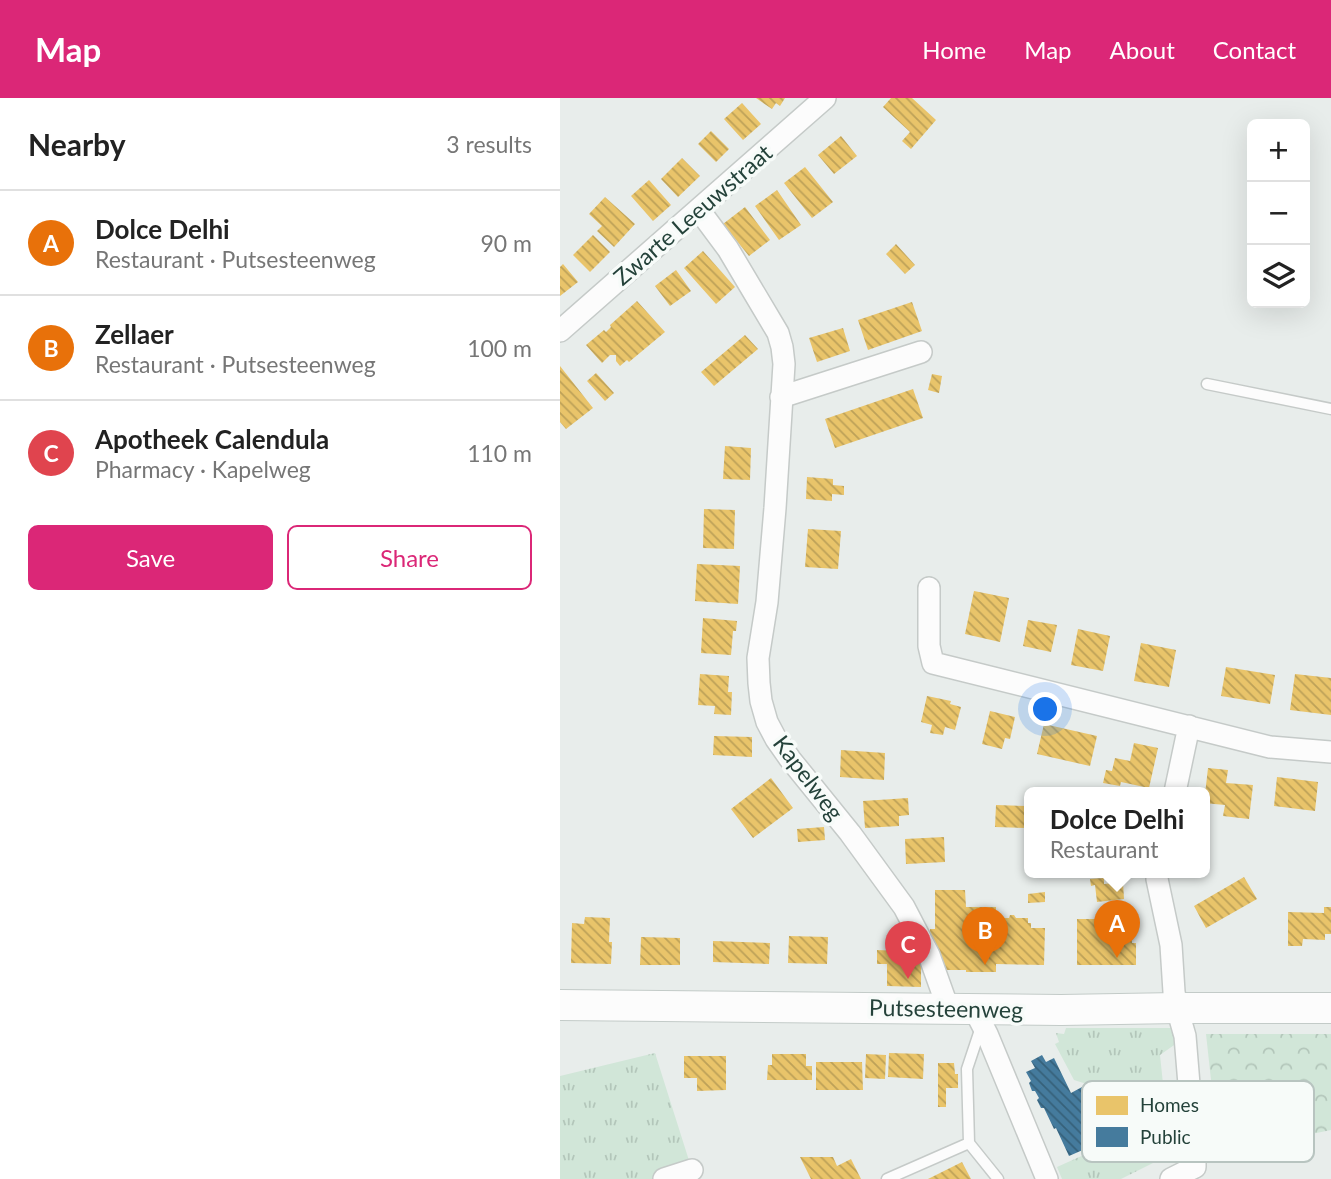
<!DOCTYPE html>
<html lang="en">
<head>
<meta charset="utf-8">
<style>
  :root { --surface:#fff; --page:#f6f6f6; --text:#222; --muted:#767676; --line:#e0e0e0; --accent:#db2777 }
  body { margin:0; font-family:Lato,sans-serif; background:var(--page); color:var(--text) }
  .controls { position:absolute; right:21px; top:21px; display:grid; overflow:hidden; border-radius:10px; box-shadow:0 7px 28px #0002 }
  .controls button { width:63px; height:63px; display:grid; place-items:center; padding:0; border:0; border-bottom:2px solid var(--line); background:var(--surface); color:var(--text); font:35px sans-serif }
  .you { position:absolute; left:486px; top:612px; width:24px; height:24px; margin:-18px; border:5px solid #fff; border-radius:50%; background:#1a73e8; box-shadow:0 0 0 10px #1a73e833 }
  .badge { display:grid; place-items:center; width:46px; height:46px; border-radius:50%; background:var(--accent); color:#fff; font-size:23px; font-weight:700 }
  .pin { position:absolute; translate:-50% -58px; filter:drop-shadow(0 2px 4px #0008) }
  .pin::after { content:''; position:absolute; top:37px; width:24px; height:21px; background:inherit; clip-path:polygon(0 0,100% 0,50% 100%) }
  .popup { position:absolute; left:464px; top:689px; width:186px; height:91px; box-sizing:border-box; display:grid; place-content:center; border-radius:10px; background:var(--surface); filter:drop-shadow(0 2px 5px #0005); font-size:23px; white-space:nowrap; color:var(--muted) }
  .popup b { font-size:26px; color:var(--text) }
  .popup::after { content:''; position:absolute; left:50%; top:100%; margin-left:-14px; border:14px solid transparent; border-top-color:var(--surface) }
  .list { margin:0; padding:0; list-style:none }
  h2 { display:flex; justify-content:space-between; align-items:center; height:91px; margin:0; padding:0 28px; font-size:30px }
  h2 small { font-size:23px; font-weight:400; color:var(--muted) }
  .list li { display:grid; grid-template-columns:46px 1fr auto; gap:21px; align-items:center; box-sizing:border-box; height:105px; padding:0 28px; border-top:2px solid var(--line) }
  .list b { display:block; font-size:26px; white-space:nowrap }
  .list p { margin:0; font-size:23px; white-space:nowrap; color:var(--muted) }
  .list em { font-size:23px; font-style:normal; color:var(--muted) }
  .actions { display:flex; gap:14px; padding:21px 28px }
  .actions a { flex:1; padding:16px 0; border:2px solid var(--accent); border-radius:10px; text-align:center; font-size:24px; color:var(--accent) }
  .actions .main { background:var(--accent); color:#fff }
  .icon { flex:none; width:38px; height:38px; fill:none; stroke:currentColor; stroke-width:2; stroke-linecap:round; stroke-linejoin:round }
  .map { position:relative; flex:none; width:771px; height:1081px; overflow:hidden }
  header { display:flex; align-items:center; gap:42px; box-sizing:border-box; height:98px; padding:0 35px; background:var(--accent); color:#fff }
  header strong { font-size:33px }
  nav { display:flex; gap:38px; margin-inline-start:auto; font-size:24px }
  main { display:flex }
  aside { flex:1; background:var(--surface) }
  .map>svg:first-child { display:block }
  .forest { fill:url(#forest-crowns) }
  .park { fill:url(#park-tufts) }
  .homes { fill:url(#homes-back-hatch) }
  .public { fill:url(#public-back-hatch) }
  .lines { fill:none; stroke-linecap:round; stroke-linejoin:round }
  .service-casing { stroke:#c5cac8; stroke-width:13 }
  .minor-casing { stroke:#c5cac8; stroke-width:24 }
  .secondary-casing { stroke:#c3cbc8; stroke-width:32 }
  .service { stroke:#fcfcfc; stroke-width:10 }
  .minor { stroke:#fcfcfc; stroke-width:21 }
  .secondary { stroke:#fcfcfc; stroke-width:30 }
  .labels { text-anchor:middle; stroke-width:7; stroke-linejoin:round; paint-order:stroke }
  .street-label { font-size:23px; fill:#24423a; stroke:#f7fbf9 }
  .key { fill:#f7fbf9; stroke:#b8c4c0; stroke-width:2 }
  .key-label { font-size:19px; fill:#24423a }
</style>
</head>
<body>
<header>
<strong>Map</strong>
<nav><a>Home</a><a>Map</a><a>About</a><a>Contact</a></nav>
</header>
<main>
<aside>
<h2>Nearby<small>3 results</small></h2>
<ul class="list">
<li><span class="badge" style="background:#e8710a">A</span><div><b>Dolce Delhi</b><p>Restaurant · Putsesteenweg</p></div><em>90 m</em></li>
<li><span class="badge" style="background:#e8710a">B</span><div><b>Zellaer</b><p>Restaurant · Putsesteenweg</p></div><em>100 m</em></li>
<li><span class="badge" style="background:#e0444e">C</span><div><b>Apotheek Calendula</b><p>Pharmacy · Kapelweg</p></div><em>110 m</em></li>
</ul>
<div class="actions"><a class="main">Save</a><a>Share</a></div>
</aside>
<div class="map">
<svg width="771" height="1081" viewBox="0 0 771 1081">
  <defs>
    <pattern id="forest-crowns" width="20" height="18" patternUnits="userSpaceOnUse" patternTransform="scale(1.75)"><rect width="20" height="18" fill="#d1e6d8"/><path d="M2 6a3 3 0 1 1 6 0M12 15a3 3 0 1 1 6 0" fill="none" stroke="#b3c6ba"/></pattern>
    <pattern id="park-tufts" width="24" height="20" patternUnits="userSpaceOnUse" patternTransform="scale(1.75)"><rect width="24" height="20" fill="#d1e6d8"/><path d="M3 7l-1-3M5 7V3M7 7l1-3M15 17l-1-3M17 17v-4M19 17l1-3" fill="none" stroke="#b3c6ba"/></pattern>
    <pattern id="homes-back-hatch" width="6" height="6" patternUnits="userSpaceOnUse" patternTransform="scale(1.75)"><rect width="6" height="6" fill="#e9c46a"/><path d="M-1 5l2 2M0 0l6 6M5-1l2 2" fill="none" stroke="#bda158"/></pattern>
    <pattern id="public-back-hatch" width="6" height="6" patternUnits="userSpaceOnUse" patternTransform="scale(1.75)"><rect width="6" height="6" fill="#457b9d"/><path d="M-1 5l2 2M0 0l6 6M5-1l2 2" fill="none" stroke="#36617a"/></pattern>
  </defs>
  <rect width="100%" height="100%" fill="#e8edeb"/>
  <path class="forest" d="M646,936H771V1032L659,1055Z"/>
  <path class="park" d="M506,930H615L617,945L600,957L610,1053L609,1057L561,1081H502L497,1069L537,1051L553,1019L536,989L514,982L495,946L499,944L496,935L504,936Z
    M95,955L132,1072L104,1081H0V978Z"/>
  <path class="homes" d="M196,0H225L220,8L216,5L212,11Z
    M331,0H352L376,22L351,51L342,43L350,34L323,9Z
    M182,5L201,26L183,42L164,21Z
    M151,33L169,51L156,64L138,46Z
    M281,38L297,58L274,76L258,57Z
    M122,60L140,78L118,99L101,81Z
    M245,69L273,104L252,120L224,85Z
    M89,82L111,107L93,123L71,98Z
    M217,92L241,127L219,142L195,108Z
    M45,99L75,126L54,149L37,133L42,128L29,116Z
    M185,109L210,142L189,158L163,126Z
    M33,137L50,154L30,174L13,157Z
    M336,146L355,167L345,176L326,156Z
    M143,153L175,189L156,206L124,170Z
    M3,166L18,184L0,198V169Z
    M116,172L131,193L110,208L95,188Z
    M77,203L105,234L69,264L67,262L60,268L56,263V257H50L42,265L26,247L44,232L46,234L51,229L50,227Z
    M352,204L362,233L308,252L298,222Z
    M283,230L290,253L257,264L249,240Z
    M185,237L198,251L154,288L141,274Z
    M0,268L33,310L6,331L0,324Z
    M36,275L54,295L45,303L27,283Z
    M372,276L382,278L379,295L368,292Z
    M353,291L363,320L275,350L265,321Z
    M165,348L191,350L190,382L163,381Z
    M247,379L273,381V387L284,388V397L272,396V403L246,401Z
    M144,411L175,412L174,451L143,450Z
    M248,431L281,433L278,471L245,469Z
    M137,466L180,468L178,506L135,503Z
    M414,493L449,500L440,544L405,536Z
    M143,520L177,523L176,533H173L171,557L141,555Z
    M468,522L497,527L491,554L463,548Z
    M518,531L550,538L543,573L511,567Z
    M581,545L616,552L609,589L574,583Z
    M666,569L715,577L710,606L661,598Z
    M140,576L169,578L168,594H172L171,617L154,616L155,608L138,607Z
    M735,576L771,580V617L730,612Z
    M367,598L391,603L390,606L401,609L395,632L385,629L383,637L370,635L372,627L361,624Z
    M430,613L455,619L450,641L445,640L442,651L422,646Z
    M484,626L537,638L530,668L477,656Z
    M154,638L192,639V659L153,657Z
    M574,645L598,650L589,690L561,684L560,688L543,685L546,672L552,673L555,660L570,663Z
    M281,652L325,655L324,682L280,679Z
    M648,670L668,672L666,685L693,687L689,721L663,718L665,707L644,705Z
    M717,679L758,684L755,713L714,708Z
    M211,680L233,710L193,740L171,711Z
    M348,700L349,717L339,718V728L305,730L303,703Z
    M436,707L468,708V730L435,729Z
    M264,729L265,742L238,744L237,731Z
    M384,739L385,764L346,766L345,741Z
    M684,779L697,801L646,830L634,808Z
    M544,780V786L563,784L564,801L537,804L535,787L531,788L530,781Z
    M375,792H405L406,809H436V820H449L450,817H454L456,820H468V825H471V830H485L484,867L436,866V874H406V872H382L374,855V844H370V831H375Z
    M485,794V804L468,805V796Z
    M764,809H771V836H765V842L743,841L742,848H728V814L764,815Z
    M25,819L50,820L49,844H52L51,866L11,865L12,825L24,826Z
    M517,821H572V845H576V867H517Z
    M229,838L268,839L267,866L228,865Z
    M81,839L120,840V867H80Z
    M153,843L210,845L209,866L153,864Z
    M339,849L352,850V866L361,865V889L327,888V866H317V852L339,853Z
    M329,955L364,956L363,981L328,979Z
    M212,956H246V968H252V982H207L208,967H212Z
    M306,956L326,957L325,981L305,980Z
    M124,958H166V992L137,993V980H124Z
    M256,964H302L303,992H256Z
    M378,965H394L395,976H398V990H386V1009H378Z
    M240,1059H273L277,1068L291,1061L301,1081H251Z
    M402,1064L411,1081H368Z"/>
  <path class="public" d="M482,957L486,964L494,960L511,995L522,989L534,994L530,1005L541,1009L538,1019L547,1022L541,1039L538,1038L534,1050L527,1053L525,1051L509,1058L496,1030L494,1031L484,1010H481L477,1002L479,1000L475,993H472L469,985L471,983L466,974L475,970L471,963Z"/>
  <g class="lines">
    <defs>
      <path id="service" d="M647,286L771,311
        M409,1045L438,1081
        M327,1081L409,1045L407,971L421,929"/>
      <path id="minor" d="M139,112L168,151L218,235L222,249L224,266L215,410L207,504L198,560L199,585L201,603L207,624L216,641L230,661L290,735L344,809L369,857L388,910
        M0,233L265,0
        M221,299L361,254
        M369,490V548L373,565L710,649L771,654
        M615,694L629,628
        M598,774L597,781L611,847L614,894L617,910L625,938L635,1059V1069L611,1081
        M414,911L427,936L487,1081
        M104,1081L132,1072"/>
      <path id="secondary" d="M0,907L501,912L617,910H771"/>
    </defs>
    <use href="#service" class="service-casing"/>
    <use href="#minor" class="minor-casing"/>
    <use href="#secondary" class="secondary-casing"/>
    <use href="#service" class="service"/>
    <use href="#minor" class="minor"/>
    <use href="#secondary" class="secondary"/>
  </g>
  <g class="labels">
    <g class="street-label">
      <text transform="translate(133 117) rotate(-41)" y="8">Zwarte Leeuwstraat</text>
      <text transform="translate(248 680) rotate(53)" y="8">Kapelweg</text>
      <text transform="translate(386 911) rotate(1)" y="8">Putsesteenweg</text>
    </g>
  </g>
  <rect x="522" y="983" width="232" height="81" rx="10" class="key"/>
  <rect x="536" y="998" width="32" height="19" fill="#e9c46a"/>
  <rect x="536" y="1029" width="32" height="20" fill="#457b9d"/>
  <g class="key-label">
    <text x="580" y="1014">Homes</text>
    <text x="580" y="1046">Public</text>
  </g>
</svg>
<div class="controls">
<button>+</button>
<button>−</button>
<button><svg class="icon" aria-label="layers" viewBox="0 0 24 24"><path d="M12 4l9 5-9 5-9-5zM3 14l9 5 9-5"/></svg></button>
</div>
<div class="you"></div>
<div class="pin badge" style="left:557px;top:860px;background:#e8710a">A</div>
<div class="popup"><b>Dolce Delhi</b>Restaurant</div>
<div class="pin badge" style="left:425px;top:867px;background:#e8710a">B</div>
<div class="pin badge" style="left:348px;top:881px;background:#e0444e">C</div>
</div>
</main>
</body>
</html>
